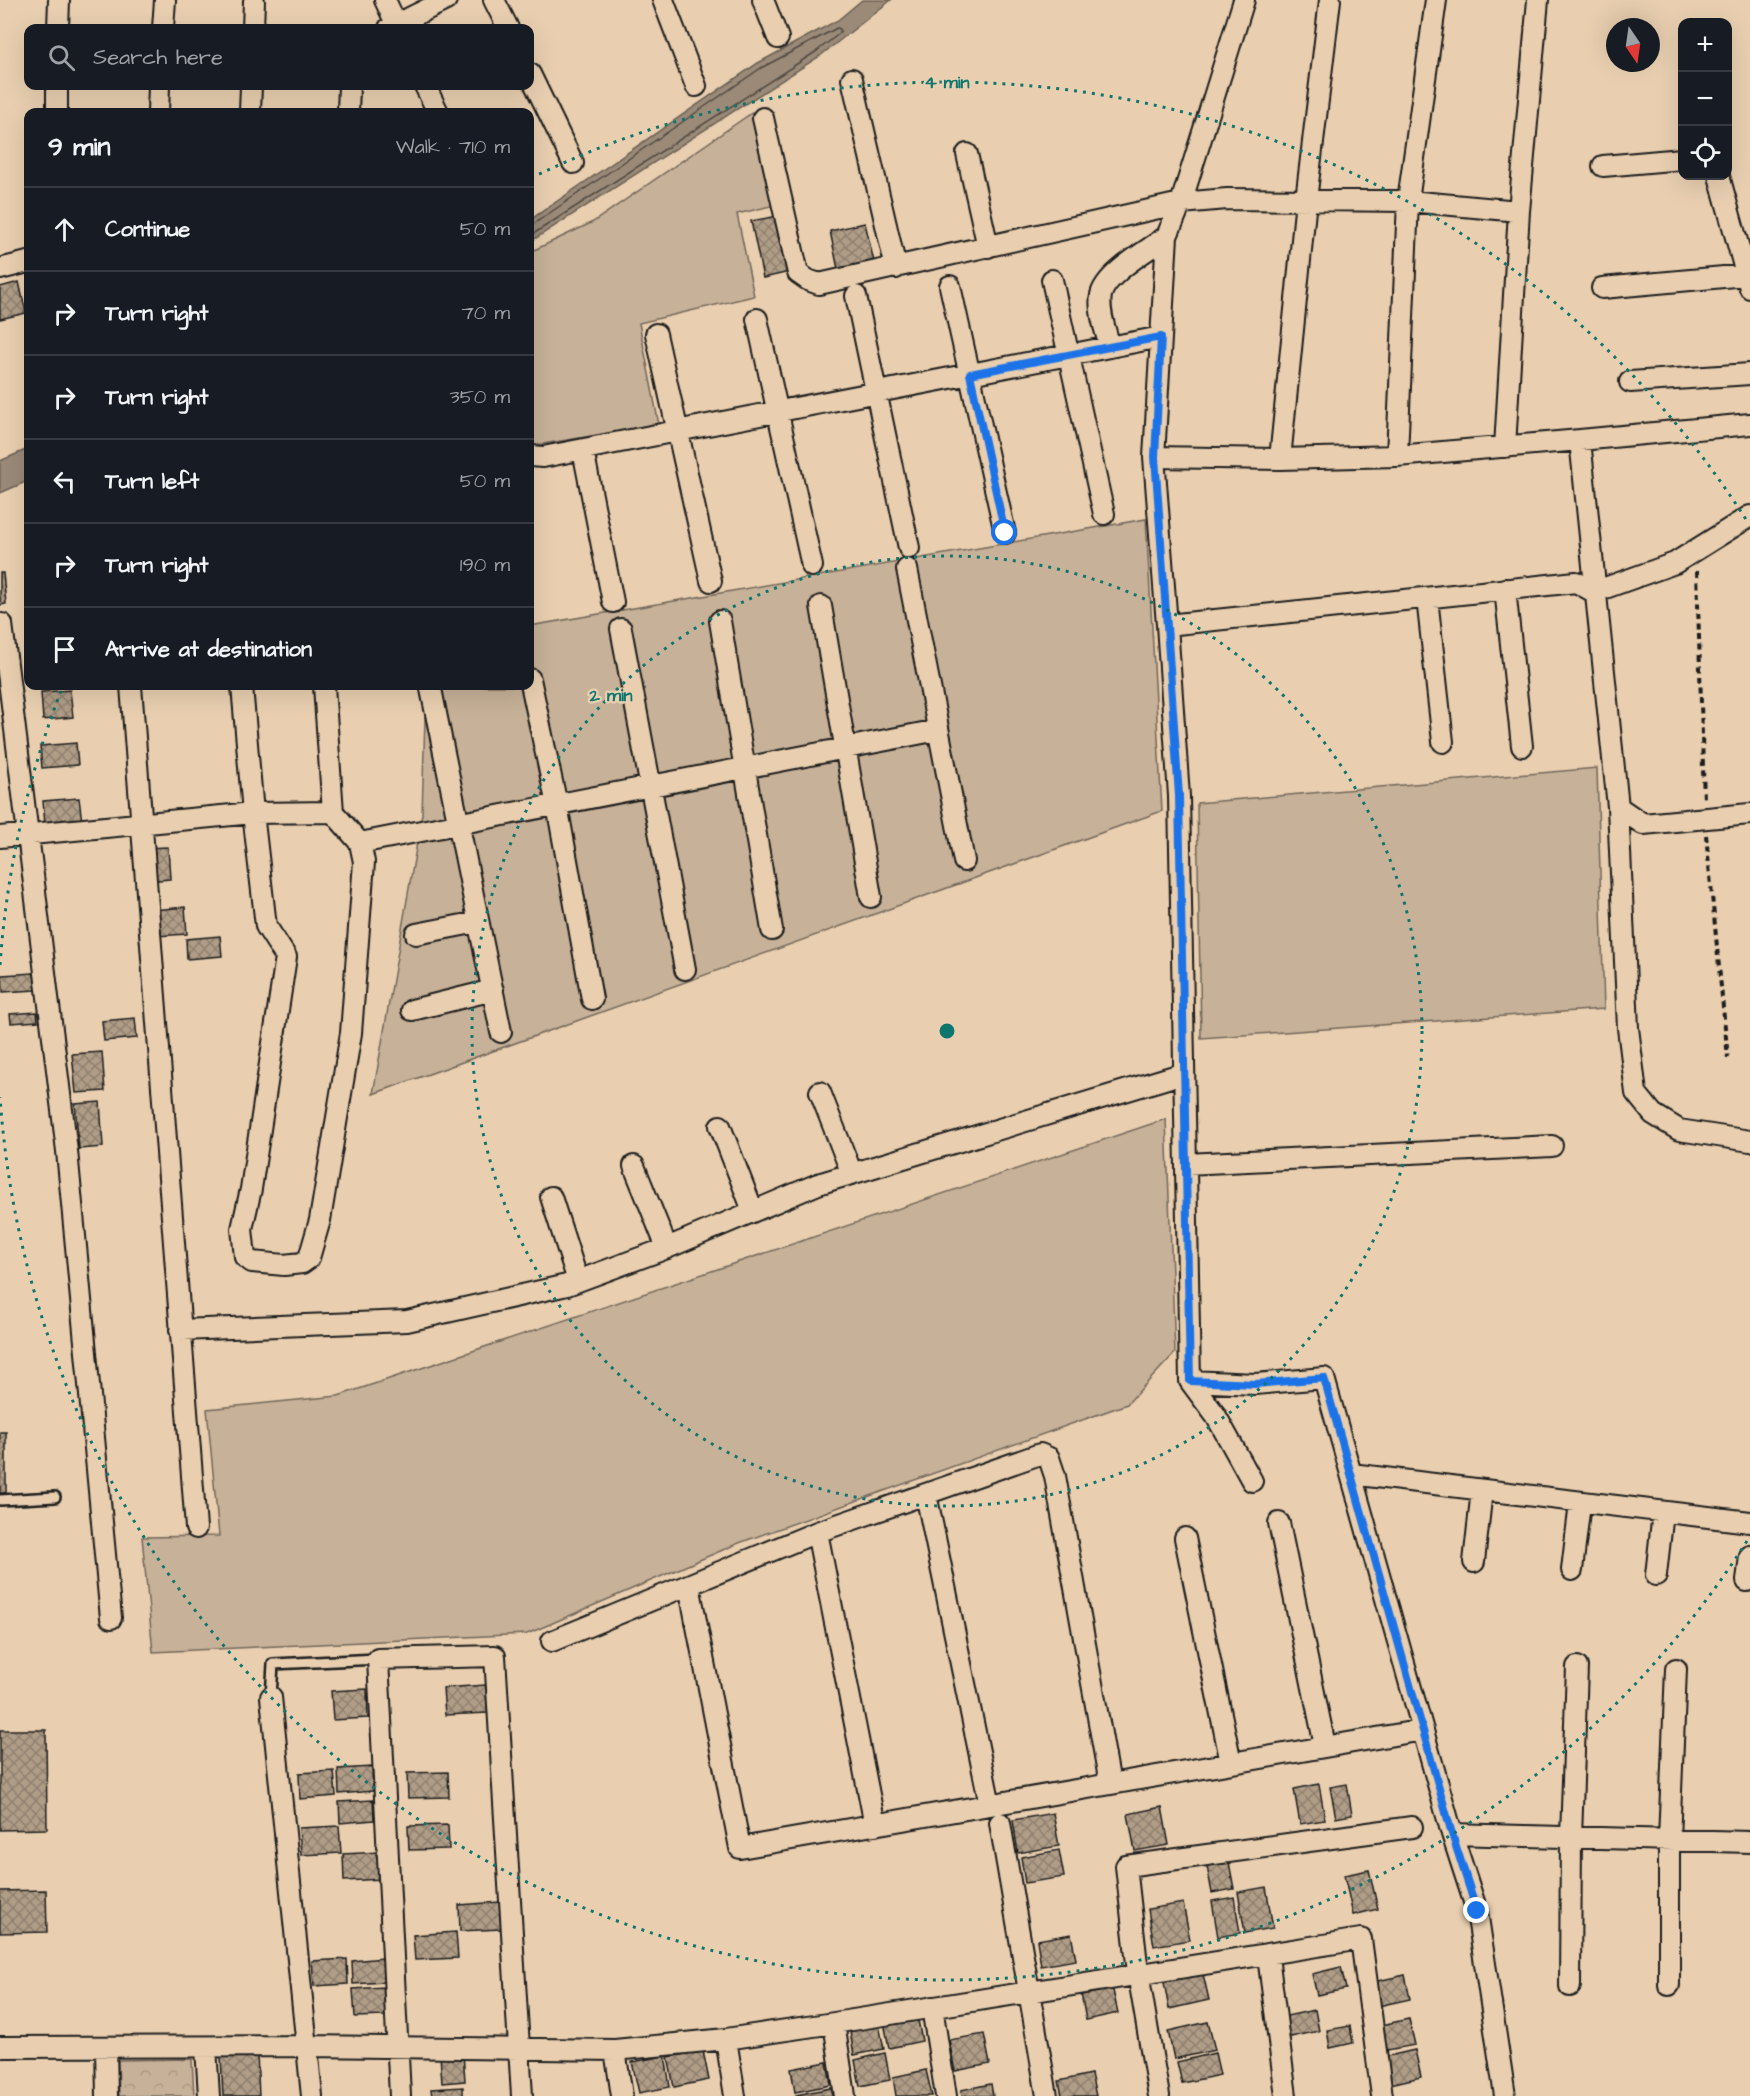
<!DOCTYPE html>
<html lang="en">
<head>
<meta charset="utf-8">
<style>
  :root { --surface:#171b24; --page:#242831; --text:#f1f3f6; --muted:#9ea1a6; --line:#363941 }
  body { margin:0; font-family:"Architects Daughter",sans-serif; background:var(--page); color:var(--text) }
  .controls { position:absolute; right:18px; top:18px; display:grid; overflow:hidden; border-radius:12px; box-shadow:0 6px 24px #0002 }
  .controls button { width:54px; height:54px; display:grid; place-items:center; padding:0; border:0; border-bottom:2px solid var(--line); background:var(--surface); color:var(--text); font:30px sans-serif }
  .compass { position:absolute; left:1606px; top:18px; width:54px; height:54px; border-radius:50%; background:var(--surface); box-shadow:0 6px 24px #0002; rotate:167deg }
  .stop { position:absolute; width:18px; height:18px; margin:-14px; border:4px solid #1a73e8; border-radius:50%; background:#fff }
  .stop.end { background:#1a73e8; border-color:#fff; box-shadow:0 2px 6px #0008 }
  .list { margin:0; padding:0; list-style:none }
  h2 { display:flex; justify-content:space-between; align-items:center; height:78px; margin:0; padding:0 24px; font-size:26px }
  h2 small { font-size:20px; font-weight:400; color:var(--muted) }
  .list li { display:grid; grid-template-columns:39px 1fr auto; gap:18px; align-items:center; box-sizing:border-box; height:84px; padding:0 24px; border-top:2px solid var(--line) }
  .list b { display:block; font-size:22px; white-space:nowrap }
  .list em { font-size:20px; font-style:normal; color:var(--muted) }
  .icon { flex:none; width:33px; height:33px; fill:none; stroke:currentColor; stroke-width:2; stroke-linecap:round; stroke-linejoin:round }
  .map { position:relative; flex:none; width:1750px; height:2096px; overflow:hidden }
  .search { position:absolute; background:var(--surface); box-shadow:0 6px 24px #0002; left:24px; top:24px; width:510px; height:66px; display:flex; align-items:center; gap:15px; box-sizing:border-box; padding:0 21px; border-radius:12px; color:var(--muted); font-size:22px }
  .panel { position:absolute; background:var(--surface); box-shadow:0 6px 24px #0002; left:24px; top:108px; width:510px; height:582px; border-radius:12px }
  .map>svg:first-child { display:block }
  .green { fill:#c7b198; stroke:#72665a; stroke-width:1.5 }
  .park { fill:url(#park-crowns); stroke:#72665a; stroke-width:1.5 }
  .water { fill:#9b8a78; stroke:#685e53; stroke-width:1.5 }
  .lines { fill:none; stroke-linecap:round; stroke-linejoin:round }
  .shore { stroke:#4f4841; stroke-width:1.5 }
  .building { fill:url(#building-cross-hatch); stroke:#1c1c1c; stroke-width:1.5 }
  .lane-casing { stroke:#1c1c1c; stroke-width:14 }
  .street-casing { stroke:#1c1c1c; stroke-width:24 }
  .path { stroke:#1c1c1c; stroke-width:4; stroke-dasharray:6 4.5; stroke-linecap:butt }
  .lane { stroke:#e9cfb0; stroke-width:9 }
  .street { stroke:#e9cfb0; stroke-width:20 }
  .route { stroke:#1a73e8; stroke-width:8 }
  .ring { fill:none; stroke:#0f766e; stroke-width:3; stroke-dasharray:3 6 }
  .centre { fill:#0f766e; stroke:#e9cfb0; stroke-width:3 }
  .ring-label { font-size:18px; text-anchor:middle; font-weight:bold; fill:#0f766e; stroke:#e9cfb0; stroke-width:4.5; stroke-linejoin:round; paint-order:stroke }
</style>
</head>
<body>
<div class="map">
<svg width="1750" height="2096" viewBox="0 0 1750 2096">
  <defs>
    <pattern id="park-crowns" width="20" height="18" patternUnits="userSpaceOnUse" patternTransform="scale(1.5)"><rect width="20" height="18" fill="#c7b198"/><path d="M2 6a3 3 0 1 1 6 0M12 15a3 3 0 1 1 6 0" fill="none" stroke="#aa9882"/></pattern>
    <pattern id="building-cross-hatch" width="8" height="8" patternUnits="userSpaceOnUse" patternTransform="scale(1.5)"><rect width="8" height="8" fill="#b09d87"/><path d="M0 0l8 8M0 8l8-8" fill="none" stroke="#8e7f6e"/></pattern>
  </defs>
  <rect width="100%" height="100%" fill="#e9cfb0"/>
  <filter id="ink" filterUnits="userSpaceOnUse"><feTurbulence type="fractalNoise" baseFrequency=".0167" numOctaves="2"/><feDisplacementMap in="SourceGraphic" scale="12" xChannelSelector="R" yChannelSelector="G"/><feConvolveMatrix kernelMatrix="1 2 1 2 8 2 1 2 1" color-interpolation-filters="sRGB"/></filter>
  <g filter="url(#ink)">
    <path class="green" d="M756,110L775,205L737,214L754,296L639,323L659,425L530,446V252L593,222Z
      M1146,519L1162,811L373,1094L422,814L426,686H530V626Z
      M1597,768L1604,1009L1201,1038L1197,803Z
      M1166,1119L1175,1353L1127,1404L739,1543L527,1634L153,1652L142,1537L219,1536L207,1409L338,1396Z"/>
    <path class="park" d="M192,2059L194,2096H119L118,2060Z"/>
    <path class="water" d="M862,0H891L820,56L530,242V220L758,63L838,20Z
      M28,449V481L0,493V461Z"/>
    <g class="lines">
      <path class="shore" d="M530,225L535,223L761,68L837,28L840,29V33L817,51L530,236"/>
    </g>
    <path class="building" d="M778,216L790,272L763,278L751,221Z
      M865,223L874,262L838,269L830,231Z
      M19,282L26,313L0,319V287Z
      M0,573H3L6,604L0,605Z
      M70,690L73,717L43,720L41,692Z
      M76,743L78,765L42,768L40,746Z
      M79,798L82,822L45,825L43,801Z
      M168,847L170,879L148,881L146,848Z
      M185,907L187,934L156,936L154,910Z
      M220,936L222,956L187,959L186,939Z
      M34,973L36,990L3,992L2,975Z
      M37,1012L38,1021L11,1023L10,1014Z
      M135,1018L137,1038L104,1041L102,1021Z
      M102,1052L105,1091L76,1093L72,1054Z
      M100,1102L103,1147L79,1149L75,1104Z
      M0,1432H6V1493H0Z
      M486,1685L488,1713L445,1715L443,1688Z
      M367,1689L368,1718L333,1720L331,1691Z
      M0,1730H46L47,1829L0,1830Z
      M372,1767L373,1791L339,1794L338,1769Z
      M334,1771L336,1796L300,1799L299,1773Z
      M448,1772L449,1797L408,1798L407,1773Z
      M1319,1784L1325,1820L1300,1824L1294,1789Z
      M1347,1784L1352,1815L1336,1818L1330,1787Z
      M373,1800L374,1820L340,1823L339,1802Z
      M1162,1807L1169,1845L1135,1851L1128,1814Z
      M1053,1813L1059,1846L1018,1853L1013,1820Z
      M448,1825L449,1849L409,1850L408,1826Z
      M339,1826L341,1853L301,1855L299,1828Z
      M1059,1850L1064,1877L1025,1883L1021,1857Z
      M381,1852L383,1879L344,1881L343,1854Z
      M1228,1857L1234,1889L1212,1893L1206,1861Z
      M1369,1870L1378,1909L1353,1915L1344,1875Z
      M1266,1887L1273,1928L1245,1933L1238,1892Z
      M46,1890L47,1932L0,1933V1891Z
      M1234,1897L1240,1933L1218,1937L1212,1901Z
      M500,1902L501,1929L460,1931L459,1905Z
      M1183,1903L1190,1940L1154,1946L1148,1909Z
      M456,1932L458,1958L415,1960L413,1935Z
      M1071,1934L1076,1960L1041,1966L1037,1940Z
      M383,1958L384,1982L353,1984L352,1961Z
      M347,1959L348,1984L314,1986L312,1961Z
      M1341,1967L1346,1989L1317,1995L1312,1974Z
      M1203,1974L1209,2000L1169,2009L1164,1982Z
      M1405,1975L1410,1999L1378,2006L1373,1982Z
      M1112,1986L1118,2013L1086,2020L1081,1993Z
      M384,1987L385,2016L355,2017L353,1989Z
      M1315,2010L1319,2031L1286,2038L1282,2017Z
      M917,2015L922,2041L889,2048L884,2022Z
      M1409,2019L1415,2045L1382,2051L1377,2026Z
      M878,2020L884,2049L854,2055L849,2026Z
      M1208,2022L1215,2050L1174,2059L1168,2031Z
      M1350,2026L1353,2043L1330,2048L1327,2030Z
      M984,2034L990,2064L955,2071L949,2040Z
      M1415,2050L1421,2077L1390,2084L1384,2057Z
      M703,2051L709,2080L674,2087L668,2057Z
      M463,2053L465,2081L442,2083L440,2055Z
      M885,2053L890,2080L860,2086L855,2060Z
      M1215,2053L1220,2075L1182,2083L1177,2062Z
      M257,2054L259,2096H223L221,2056Z
      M665,2056L670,2087L639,2093L632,2062Z
      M827,2062L831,2085L795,2092L791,2069Z
      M926,2070L932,2096H896L893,2077Z
      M1091,2074L1096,2096H1062L1059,2081Z
      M991,2084L993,2096H962L961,2090Z
      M463,2087V2096H432L431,2089Z
      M831,2088L833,2096H797L796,2095Z"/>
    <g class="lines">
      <defs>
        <path id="lane" d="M0,1500L55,1497
          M271,1697L273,1664L378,1659"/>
        <path id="street" d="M385,0L398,28
          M494,0L508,28
          M663,0L696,86
          M763,0L778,38
          M1436,0L1408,201L1519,211L1505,447
          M58,28L59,0
          M163,28L165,0
          M253,28L254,1
          M389,28L446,0
          M530,74L573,163
          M852,79L896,268
          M425,86L438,112
          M57,112V86
          M158,112L159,86
          M250,112L251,86
          M348,112L349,86
          M763,118L798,273L808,280L819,284L1181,203L1227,199L1408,201L1397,456
          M967,154L988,247
          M1603,166L1682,159
          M1719,176L1750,288
          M1519,211L1538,0
          M0,269L28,262
          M1052,280L1104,514
          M950,286L1005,533
          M1602,288L1746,275
          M856,296L909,548
          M757,319L812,566
          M656,334L711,581
          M1110,347C1106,332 1098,311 1101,295C1106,273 1149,250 1167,236
          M1630,382L1750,374
          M1750,424L1580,440L1618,807L1628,1028L1636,1093L1653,1114L1679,1130L1750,1141
          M583,450L613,602
          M530,456L543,457L1161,337
          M1154,457L1280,459L1306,200L1330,0
          M1280,459L1397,456L1580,440
          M907,569L964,861
          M1505,589L1522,746
          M1427,598L1443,742
          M821,606L871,897
          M720,621L772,930
          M2,624L67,1151L111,1618
          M1167,625L1154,457L1167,236L1181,203L1244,0
          M621,629L685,969
          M530,679L557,805L592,999
          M131,686L196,1528
          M242,686L253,813L266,926L286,957L251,1189L242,1229L245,1257L252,1262L284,1265L302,1263L309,1258L320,1220L351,1033L364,862L360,843L333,812L324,686
          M431,689L501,1032
          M1618,807L1643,824L1750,814
          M0,837L253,813L333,812
          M360,843L938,730
          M416,934L478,922
          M412,1010L493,990
          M820,1092L852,1174
          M720,1126L753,1211
          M1186,1164L1552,1146
          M634,1166L667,1248
          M551,1197L578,1281
          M180,1330L407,1321L567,1285L667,1248L818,1184L1184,1073
          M1190,1381L1216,1416L1252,1481
          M1351,1474L1750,1522
          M926,1494L990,1805
          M1279,1523L1325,1746
          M817,1532L875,1825
          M1185,1538L1231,1763
          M1474,1562L1482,1490
          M1572,1570L1580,1503
          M1656,1575L1663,1512
          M1747,1581L1750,1556
          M689,1585L740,1848L1423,1730
          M552,1641L817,1532L1040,1454L1049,1458L1055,1476L1110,1784
          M271,1697L312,2096
          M1000,1823L1047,2096
          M1452,1834L1750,1842
          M1268,1956L1286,2096
          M1669,1985V1840L1676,1669
          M1570,1986L1571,1837L1577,1667
          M932,2007L946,2096
          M834,2023L845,2096
          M726,2039L735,2096
          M0,2047L308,2046L615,2050L726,2039L834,2023L1361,1939L1382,2096
          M106,2047L107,2096
          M206,2047L209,2096
          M615,2050L622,2096
          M400,2096L378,1659L495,1656L522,2096
          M1159,2096L1138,1973L1126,1866L1412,1827
          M1505,2096L1477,1911L1452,1834L1324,1378L1255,1384L1190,1381L1179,796L1167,625L1576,582L1594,592L1675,563L1750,516"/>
      </defs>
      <use href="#lane" class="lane-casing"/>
      <use href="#street" class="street-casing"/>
      <path class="path" d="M1697,571L1704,801
        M1706,835L1728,1058"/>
      <use href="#lane" class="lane"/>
      <use href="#street" class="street"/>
    </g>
  </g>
  <g class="lines" filter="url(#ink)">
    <path class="route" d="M1005,533L970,374L1161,337L1155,457L1179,796L1190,1381L1255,1384L1324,1378L1452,1834L1477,1911"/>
  </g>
  <g class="ring">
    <circle cx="947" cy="1031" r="475"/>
    <path d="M1747 1541A949 949 0 0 1 0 1097M0 965A949 949 0 0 1 61 691M531 178A949 949 0 0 1 1747 521"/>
  </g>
  <circle cx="947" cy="1031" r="9" class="centre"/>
  <g class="ring-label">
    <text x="947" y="88">4 min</text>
    <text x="611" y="701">2 min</text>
  </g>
</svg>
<div class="controls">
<button>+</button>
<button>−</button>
<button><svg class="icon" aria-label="locate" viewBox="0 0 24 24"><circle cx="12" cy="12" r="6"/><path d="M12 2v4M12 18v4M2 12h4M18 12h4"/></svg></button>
</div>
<svg class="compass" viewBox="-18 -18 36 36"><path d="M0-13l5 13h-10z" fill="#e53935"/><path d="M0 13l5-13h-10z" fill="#9ea1a6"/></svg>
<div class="stop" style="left:1005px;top:533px"></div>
<div class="stop end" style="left:1477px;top:1911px"></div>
<div class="search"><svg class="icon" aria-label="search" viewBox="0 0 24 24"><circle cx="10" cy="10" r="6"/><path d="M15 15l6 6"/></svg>Search here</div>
<section class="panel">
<h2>9 min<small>Walk · 710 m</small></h2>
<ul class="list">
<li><svg class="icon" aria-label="ahead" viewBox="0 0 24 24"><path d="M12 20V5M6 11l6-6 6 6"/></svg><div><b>Continue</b></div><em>50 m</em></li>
<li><svg class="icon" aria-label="right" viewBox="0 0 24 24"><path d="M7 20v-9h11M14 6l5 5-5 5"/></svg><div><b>Turn right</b></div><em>70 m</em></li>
<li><svg class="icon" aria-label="right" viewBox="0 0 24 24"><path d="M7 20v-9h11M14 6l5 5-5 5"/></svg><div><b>Turn right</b></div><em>350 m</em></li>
<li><svg class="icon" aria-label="left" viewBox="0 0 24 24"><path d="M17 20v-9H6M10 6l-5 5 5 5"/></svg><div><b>Turn left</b></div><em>50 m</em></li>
<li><svg class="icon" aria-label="right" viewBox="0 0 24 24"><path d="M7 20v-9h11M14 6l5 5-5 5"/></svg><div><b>Turn right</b></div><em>190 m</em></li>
<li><svg class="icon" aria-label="arrive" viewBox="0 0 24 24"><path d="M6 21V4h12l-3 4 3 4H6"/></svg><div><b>Arrive at destination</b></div></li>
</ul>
</section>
</div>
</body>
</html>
